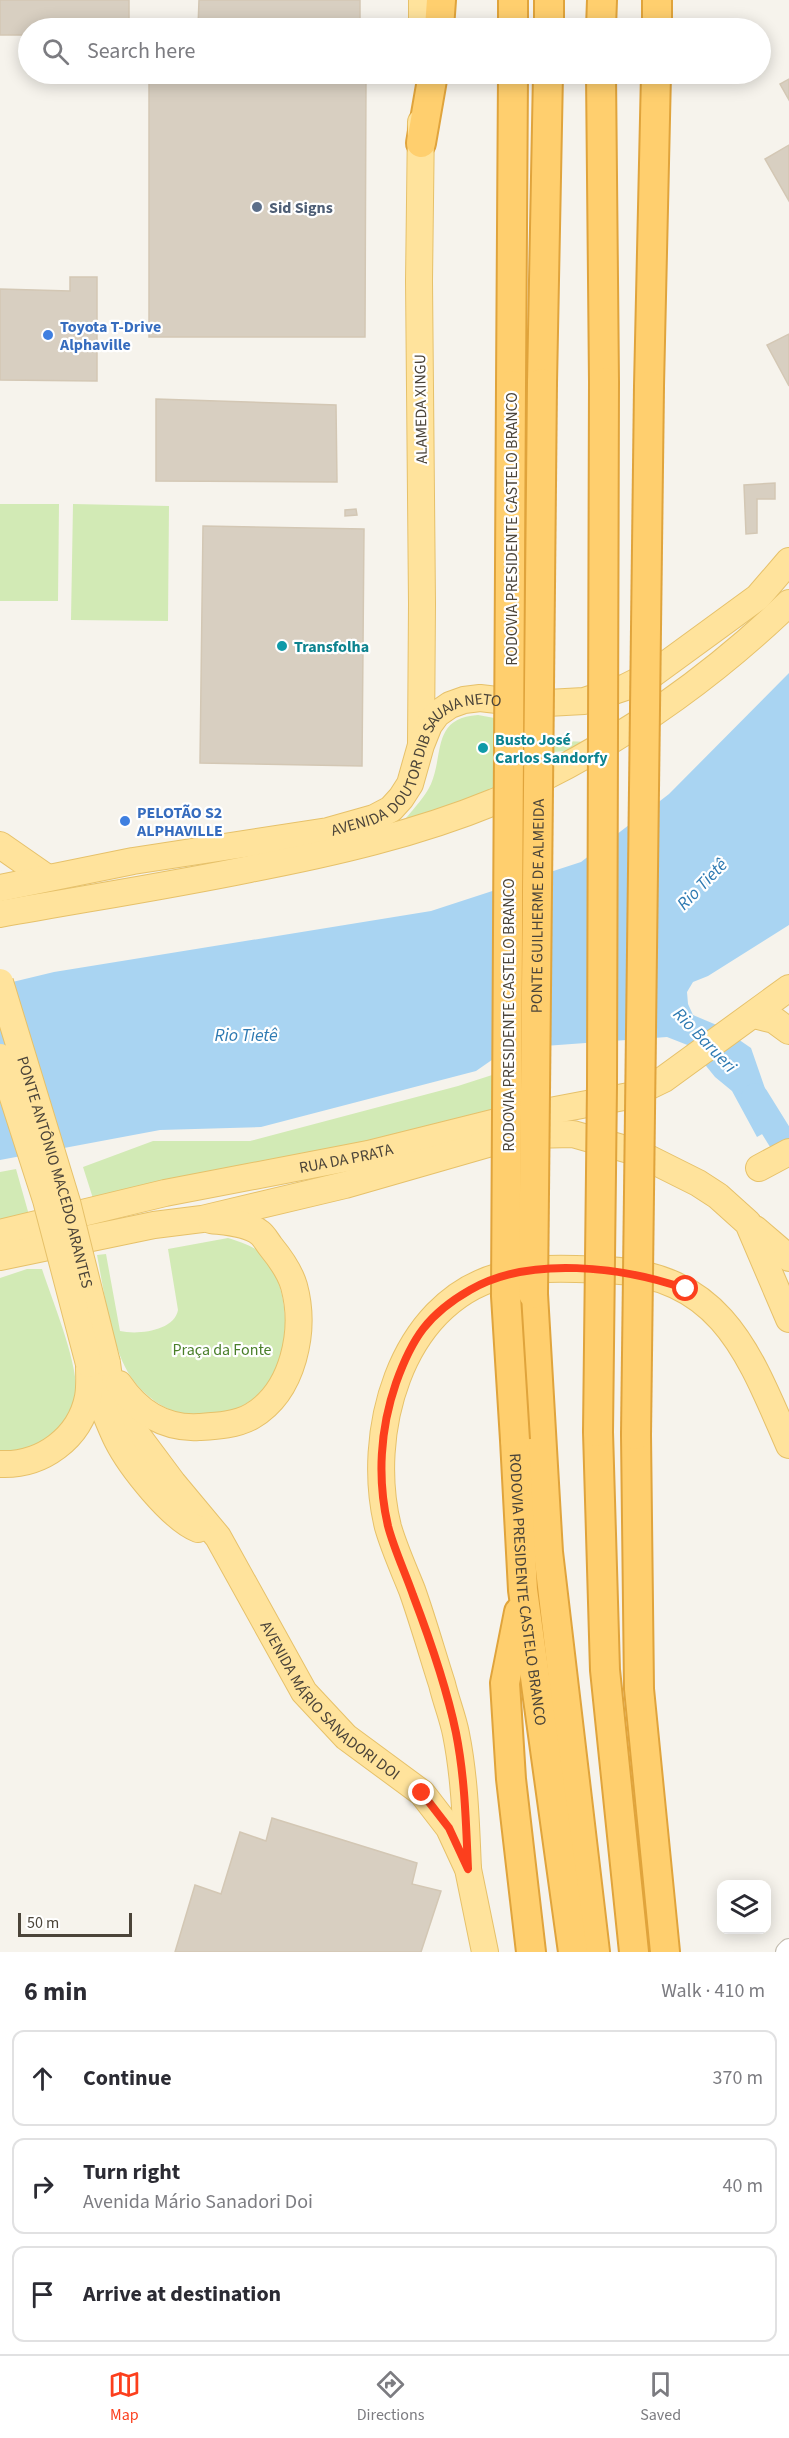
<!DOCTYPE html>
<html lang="en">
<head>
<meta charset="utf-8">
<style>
  :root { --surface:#fff; --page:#f2f2f3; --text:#2b2b33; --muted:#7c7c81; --line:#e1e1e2; --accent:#fc3f1d }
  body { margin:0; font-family:"Source Sans 3",sans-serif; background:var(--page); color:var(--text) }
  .controls { position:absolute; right:18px; bottom:18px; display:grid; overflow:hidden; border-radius:12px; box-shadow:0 3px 15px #0003 }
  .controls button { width:54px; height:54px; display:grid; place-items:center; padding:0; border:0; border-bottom:2px solid var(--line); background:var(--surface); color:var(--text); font:30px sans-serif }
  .scale { position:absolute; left:18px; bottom:15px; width:114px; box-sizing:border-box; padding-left:6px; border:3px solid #4b4439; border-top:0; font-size:16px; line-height:21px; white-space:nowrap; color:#4b4439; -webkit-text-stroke:4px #fff; paint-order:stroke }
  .stop { position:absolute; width:18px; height:18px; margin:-14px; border:4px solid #fc3f1d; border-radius:50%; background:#fff }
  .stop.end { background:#fc3f1d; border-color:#fff; box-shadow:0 2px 6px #0008 }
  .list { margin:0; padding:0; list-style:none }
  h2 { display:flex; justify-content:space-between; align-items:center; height:78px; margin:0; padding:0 24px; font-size:26px }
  h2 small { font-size:20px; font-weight:400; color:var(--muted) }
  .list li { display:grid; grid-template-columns:39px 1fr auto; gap:18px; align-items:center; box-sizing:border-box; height:96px; margin:0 12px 12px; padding:0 12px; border:2px solid var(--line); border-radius:12px }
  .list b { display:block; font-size:22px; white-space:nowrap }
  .list p { margin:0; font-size:20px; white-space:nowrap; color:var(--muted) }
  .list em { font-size:20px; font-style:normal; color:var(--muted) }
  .icon { flex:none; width:33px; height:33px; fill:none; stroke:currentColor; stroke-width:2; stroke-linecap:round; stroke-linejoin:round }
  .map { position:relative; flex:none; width:789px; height:1952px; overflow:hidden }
  .search { position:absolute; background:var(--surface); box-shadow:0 3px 15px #0003; left:18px; right:18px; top:18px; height:66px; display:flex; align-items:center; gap:15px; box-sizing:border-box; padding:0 21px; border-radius:33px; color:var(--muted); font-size:22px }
  .sheet { height:402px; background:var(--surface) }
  nav { display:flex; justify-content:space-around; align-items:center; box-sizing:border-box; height:84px; border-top:2px solid var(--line); background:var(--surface); font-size:16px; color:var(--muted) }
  nav a { display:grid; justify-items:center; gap:3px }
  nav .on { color:var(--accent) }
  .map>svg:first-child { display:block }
  .green { fill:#d2eab5 }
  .water { fill:#a9d4f2 }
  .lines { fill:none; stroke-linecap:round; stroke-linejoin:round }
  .river { stroke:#a9d4f2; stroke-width:27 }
  .building { fill:#d8cfc1; stroke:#d3c7b4; stroke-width:1.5 }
  .minor-casing { stroke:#c2bbae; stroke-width:22 }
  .major-casing { stroke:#e6c16a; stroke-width:28 }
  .highway-casing { stroke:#e0a43c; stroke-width:32 }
  .minor { stroke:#fff; stroke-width:20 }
  .major { stroke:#ffe39c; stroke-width:26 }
  .highway { stroke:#ffcf6e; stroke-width:28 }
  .major-bridge-casing { stroke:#e6c16a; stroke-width:28; stroke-linecap:butt }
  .highway-bridge-casing { stroke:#e0a43c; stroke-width:32; stroke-linecap:butt }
  .major-bridge { stroke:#ffe39c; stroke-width:26 }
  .highway-bridge { stroke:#ffcf6e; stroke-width:28 }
  .route { stroke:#fc3f1d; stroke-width:8 }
  .service-dot { fill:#5c6f8a; stroke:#fff; stroke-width:2 }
  .shop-dot { fill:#3f7fe0; stroke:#fff; stroke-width:2 }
  .culture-dot { fill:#0f9aa8; stroke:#fff; stroke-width:2 }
  .labels { text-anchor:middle; stroke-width:4.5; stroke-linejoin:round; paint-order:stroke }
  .service-label { font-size:16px; font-weight:bold; fill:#4e5e75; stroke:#fff; text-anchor:start }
  .shop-label { font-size:16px; font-weight:bold; fill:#366cbe; stroke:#fff; text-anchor:start }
  .street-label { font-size:16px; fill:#4b4439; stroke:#fff }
  .culture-label { font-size:16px; font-weight:bold; fill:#0d838f; stroke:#fff; text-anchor:start }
  .park-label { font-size:16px; fill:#4a7f2a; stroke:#fff }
  .water-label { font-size:18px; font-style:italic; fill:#2e7ab2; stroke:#fff }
</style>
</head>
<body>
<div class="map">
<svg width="789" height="1952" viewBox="0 0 789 1952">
  <rect width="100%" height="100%" fill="#f6f3ec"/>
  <path class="green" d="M0,504H59L58,601H0Z
    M73,504L169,506L168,621L71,620Z
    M478,715L500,719L517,739L589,742L580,750L552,752L515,762L502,783L489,793L408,822L406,818C415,807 425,797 431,784C444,753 432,718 478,715Z
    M520,1066L518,1110L97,1211L83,1167L153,1141H250L458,1086Z
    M16,1169L29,1215L0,1223V1172Z
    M228,1238C240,1242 255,1246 264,1256C295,1295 293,1371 250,1401C234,1412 218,1415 199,1416C173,1417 145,1398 131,1377C111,1348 104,1290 97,1255L106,1254L120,1331C138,1335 174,1331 178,1310L168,1249Z
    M27,1269H42C52,1300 78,1362 76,1393C75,1409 66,1422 54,1432C39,1446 21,1452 0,1452V1278Z"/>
  <path class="water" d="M789,673V925L708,976L693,982L687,992L688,1004L693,1015L719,1026L751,1048L768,1097L785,1121L757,1137L732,1091L715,1077L690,1046L667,1037L531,1047L499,1055L476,1071L261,1127L160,1130L0,1160V985L54,972L431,911L581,862L669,794Z"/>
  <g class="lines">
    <path class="river" d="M755,1097L789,1152"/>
  </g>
  <path class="building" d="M0,0H129V28H28V35H0Z
    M199,0H360V28H198Z
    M366,77L365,337H149V78Z
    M789,79V100L780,84Z
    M789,145V201L765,159Z
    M70,277H97V381L0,380V289L70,291Z
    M789,334V386L767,345Z
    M156,399L336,405L337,482L156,481Z
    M775,483V499H757V533L746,534L744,485Z
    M356,509L357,515L345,516V510Z
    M203,526L364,529L362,766L200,763Z
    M272,1818L417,1863L412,1884L441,1891L421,1952H175L195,1885L221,1894L240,1832L266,1841Z"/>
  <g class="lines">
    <defs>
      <path id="minor" d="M786,1952L789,1949"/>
      <g id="major">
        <path d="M422,28V0"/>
        <path d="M421,742L422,604L419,281L421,122"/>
        <path d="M0,845L46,877"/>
        <path id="s1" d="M0,888L133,861L328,831L374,818L391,809L401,798L410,784L421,745L429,725L437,714L450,705L464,700L480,698L497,700L510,705L584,701L626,687L654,673L758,597L789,561"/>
        <path d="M0,914C83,899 167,886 250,869C333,853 416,834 494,802C510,796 524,787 539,780C632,734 714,675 789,603"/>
        <path d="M754,1015L774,1020L789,1031"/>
        <path d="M759,1168L789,1152"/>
        <path d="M755,1229L789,1258"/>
        <path id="s2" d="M0,1233L165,1193L368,1154L508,1119L629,1096L664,1079L789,988"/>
        <path d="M0,1257L154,1225L202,1219L345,1185L505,1139L528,1135L573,1134L636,1152L698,1183L718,1196L748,1223L789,1319"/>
        <path id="s3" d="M107,1363L110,1385L132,1428L173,1483L218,1537L304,1692L346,1737L422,1793L449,1828L468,1869L485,1952"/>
        <path d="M119,1384C138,1412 165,1429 199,1427C216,1426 237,1425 252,1416C294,1391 306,1330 294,1286C290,1272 280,1258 271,1247C267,1242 264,1236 260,1233C248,1223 226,1222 211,1220"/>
        <path d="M100,1401C106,1414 111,1428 117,1440C130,1466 172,1519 198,1529"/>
        <path d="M0,1464C42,1466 80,1438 88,1397C90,1386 89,1374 89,1364"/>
        <path d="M468,1869C466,1824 465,1779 456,1734C453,1718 446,1701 442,1684C432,1653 423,1621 412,1590C404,1570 394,1548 388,1527C365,1435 399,1304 500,1276C534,1266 573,1269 608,1270C723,1276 749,1354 789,1445"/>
      </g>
      <g id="highway">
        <path d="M439,28L441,0"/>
        <path d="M513,28V0"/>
        <path d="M549,28V0"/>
        <path d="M601,28L602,0"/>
        <path d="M657,28V0"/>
        <path d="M601,74L604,382"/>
        <path d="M421,143L433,74"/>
        <path d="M542,383L548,74"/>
        <path d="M511,385L513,74"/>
        <path d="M649,386L656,74"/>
        <path d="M533,1294L548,1552L595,1952"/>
        <path d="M598,1432L605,1670L634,1952"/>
        <path d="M636,1435L639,1689L665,1952"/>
        <path id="s4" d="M515,1440L523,1590L573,1952"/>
        <path d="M519,1612L505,1683L511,1779L531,1952"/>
      </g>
    </defs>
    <use href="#minor" class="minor-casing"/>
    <use href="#major" class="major-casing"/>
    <use href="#highway" class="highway-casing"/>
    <use href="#minor" class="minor"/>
    <use href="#major" class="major"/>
    <use href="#highway" class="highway"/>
    <defs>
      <g id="major-bridge">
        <path id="s5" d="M0,982L67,1202L107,1363"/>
        <path d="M0,1057L46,1200L89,1364"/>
      </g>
      <g id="highway-bridge">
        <path d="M511,385L506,1296L515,1440"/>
        <path id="s6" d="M533,1294L542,383"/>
        <path d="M598,1432L602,1086L604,382"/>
        <path d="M636,1435L649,386"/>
      </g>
    </defs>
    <use href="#major-bridge" class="major-bridge-casing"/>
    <use href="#highway-bridge" class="highway-bridge-casing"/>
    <use href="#major-bridge" class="major-bridge"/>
    <use href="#highway-bridge" class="highway-bridge"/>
  </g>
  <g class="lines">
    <path class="route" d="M422,1793L449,1828L468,1869C466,1824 465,1778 456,1733C447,1689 429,1637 413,1595C405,1572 394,1549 388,1526C377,1479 380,1429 396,1383C412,1338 428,1314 470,1290C530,1255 623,1267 686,1289"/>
  </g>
  <circle class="service-dot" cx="257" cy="207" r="6"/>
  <g class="shop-dot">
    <circle cx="48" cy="335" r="6"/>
    <circle cx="125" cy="821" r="6"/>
  </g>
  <g class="culture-dot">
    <circle cx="282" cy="646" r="6"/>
    <circle cx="483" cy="748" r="6"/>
  </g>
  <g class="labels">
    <g class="service-label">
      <text x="269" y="213">Sid Signs</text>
    </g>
    <g class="shop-label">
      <text x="60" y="332">Toyota T-Drive<tspan x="60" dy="18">Alphaville</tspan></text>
      <text x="137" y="818">PELOTÃO S2<tspan x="137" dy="18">ALPHAVILLE</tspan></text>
    </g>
    <g class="street-label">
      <text transform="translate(420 409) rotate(-91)" y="6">ALAMEDA XINGU</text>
      <text transform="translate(511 529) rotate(-90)" y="6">RODOVIA PRESIDENTE CASTELO BRANCO</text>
      <text dy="6" stroke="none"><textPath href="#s1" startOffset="456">AVENIDA DOUTOR DIB SAUAIA NETO</textPath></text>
      <text dy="6" stroke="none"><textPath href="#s6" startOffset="388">PONTE GUILHERME DE ALMEIDA</textPath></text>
      <text transform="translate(508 1015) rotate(-90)" y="6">RODOVIA PRESIDENTE CASTELO BRANCO</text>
      <text dy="6" stroke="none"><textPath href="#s2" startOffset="354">RUA DA PRATA</textPath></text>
      <text dy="6" stroke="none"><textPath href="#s5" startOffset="198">PONTE ANTÔNIO MACEDO ARANTES</textPath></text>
      <text dy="6" stroke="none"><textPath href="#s4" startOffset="150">RODOVIA PRESIDENTE CASTELO BRANCO</textPath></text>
      <text dy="6" stroke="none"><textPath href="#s3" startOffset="410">AVENIDA MÁRIO SANADORI DOI</textPath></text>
    </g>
    <g class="culture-label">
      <text x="294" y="652">Transfolha</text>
      <text x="495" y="745">Busto José<tspan x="495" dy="18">Carlos Sandorfy</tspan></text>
    </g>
    <g class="park-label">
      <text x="222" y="1355">Praça da Fonte</text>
    </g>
    <g class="water-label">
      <text transform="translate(702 884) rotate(-46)" y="6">Rio Tietê</text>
      <text x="246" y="1041">Rio Tietê</text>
      <text transform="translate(705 1040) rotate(46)" y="6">Rio Barueri</text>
    </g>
  </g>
</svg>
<div class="controls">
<button><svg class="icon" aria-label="layers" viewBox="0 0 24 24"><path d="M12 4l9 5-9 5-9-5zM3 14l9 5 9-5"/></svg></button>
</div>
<div class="scale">50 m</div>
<div class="stop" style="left:686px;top:1289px"></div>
<div class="stop end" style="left:422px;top:1793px"></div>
<div class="search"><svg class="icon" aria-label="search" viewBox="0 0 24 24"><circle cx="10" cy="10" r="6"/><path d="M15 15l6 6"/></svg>Search here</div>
</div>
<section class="sheet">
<h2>6 min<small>Walk · 410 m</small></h2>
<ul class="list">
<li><svg class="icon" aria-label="ahead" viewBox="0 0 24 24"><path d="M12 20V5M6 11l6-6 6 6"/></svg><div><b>Continue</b></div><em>370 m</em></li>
<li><svg class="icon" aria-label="right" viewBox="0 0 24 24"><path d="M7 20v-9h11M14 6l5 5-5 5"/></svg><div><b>Turn right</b><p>Avenida Mário Sanadori Doi</p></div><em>40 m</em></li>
<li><svg class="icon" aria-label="arrive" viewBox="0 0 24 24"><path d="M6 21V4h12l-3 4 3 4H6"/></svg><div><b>Arrive at destination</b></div></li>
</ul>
</section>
<nav>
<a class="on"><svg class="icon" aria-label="map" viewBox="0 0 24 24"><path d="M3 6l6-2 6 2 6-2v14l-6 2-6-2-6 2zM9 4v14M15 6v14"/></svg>Map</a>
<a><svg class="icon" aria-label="directions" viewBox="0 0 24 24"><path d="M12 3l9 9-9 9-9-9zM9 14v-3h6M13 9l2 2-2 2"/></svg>Directions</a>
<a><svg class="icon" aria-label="saved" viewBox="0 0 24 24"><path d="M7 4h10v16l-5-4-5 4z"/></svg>Saved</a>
</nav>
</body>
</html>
